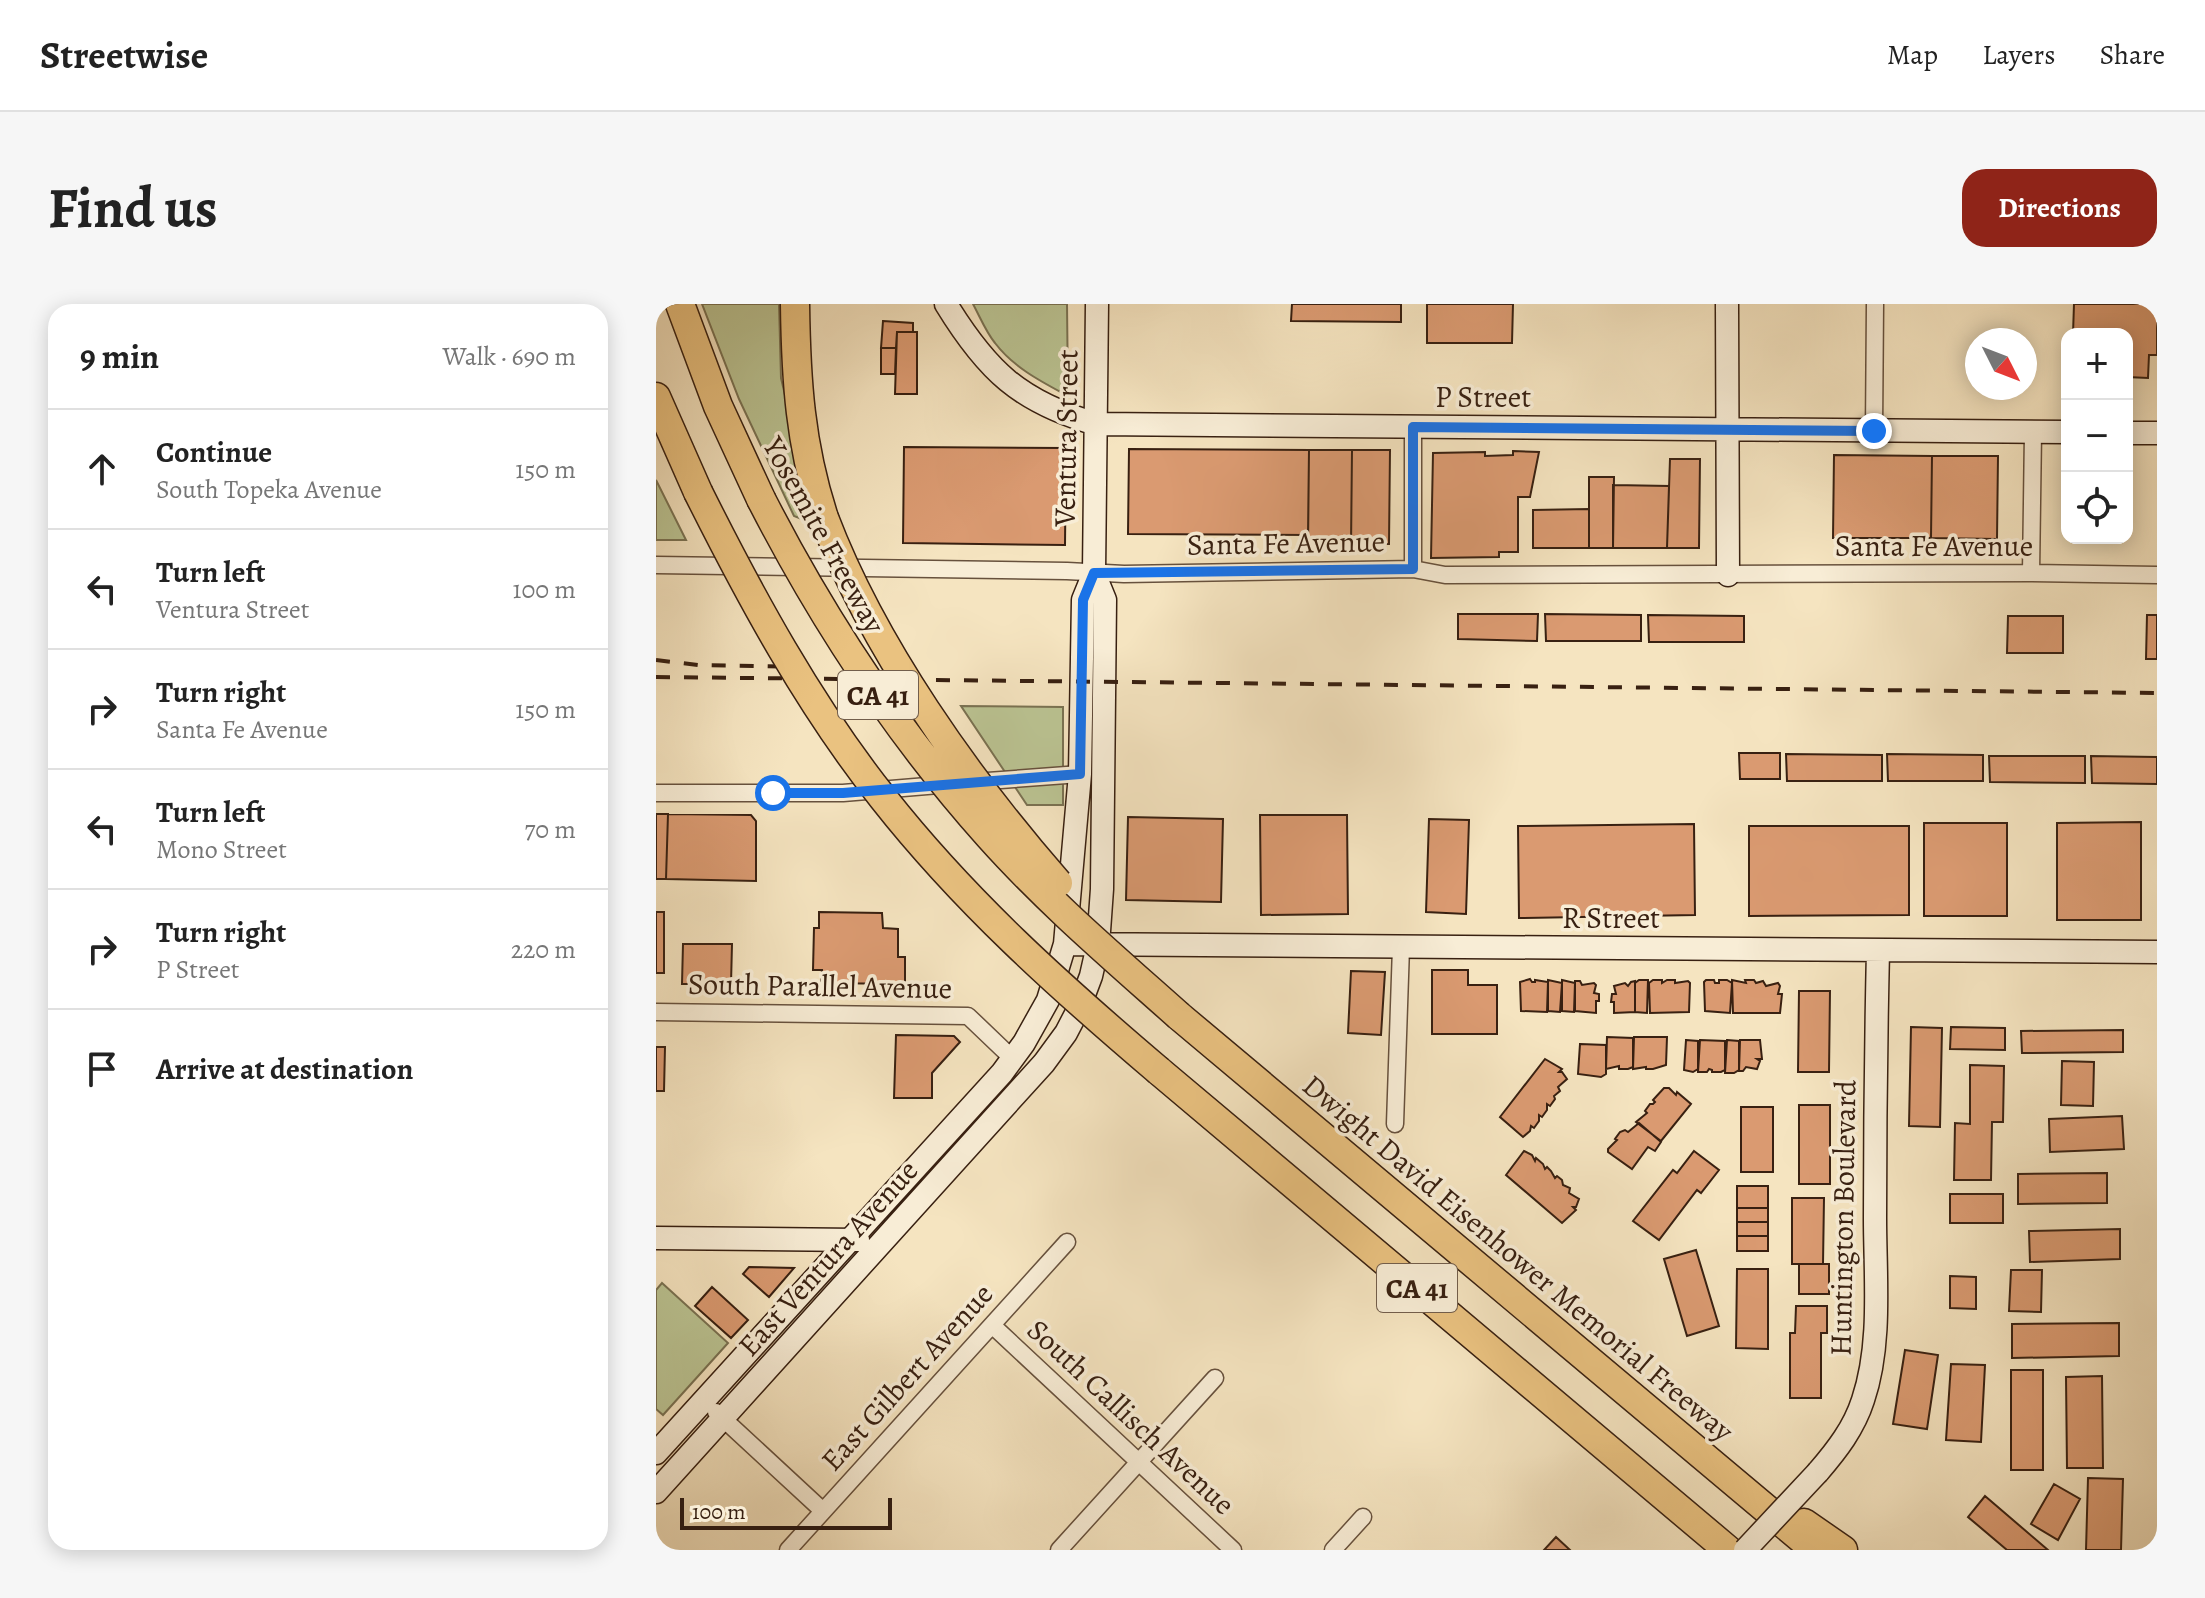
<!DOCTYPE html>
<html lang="en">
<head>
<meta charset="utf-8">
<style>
  :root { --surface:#fff; --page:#f6f6f6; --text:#222; --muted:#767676; --line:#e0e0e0; --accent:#8f2418 }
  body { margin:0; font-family:Alegreya,serif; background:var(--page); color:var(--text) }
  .controls { position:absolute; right:24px; top:24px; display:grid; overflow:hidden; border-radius:16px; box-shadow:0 4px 20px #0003 }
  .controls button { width:72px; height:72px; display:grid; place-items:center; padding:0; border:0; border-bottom:2px solid var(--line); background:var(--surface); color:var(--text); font:40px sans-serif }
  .compass { position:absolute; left:1309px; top:24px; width:72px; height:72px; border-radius:50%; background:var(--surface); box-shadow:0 4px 20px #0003; rotate:132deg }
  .scale { position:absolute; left:24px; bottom:20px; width:212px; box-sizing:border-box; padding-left:8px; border:4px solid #382011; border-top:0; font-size:22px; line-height:28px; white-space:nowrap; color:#382011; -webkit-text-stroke:6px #f8edd6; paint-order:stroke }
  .stop { position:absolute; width:24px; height:24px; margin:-18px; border:6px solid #1a73e8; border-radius:50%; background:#fff }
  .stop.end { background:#1a73e8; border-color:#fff; box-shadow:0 2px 8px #0008 }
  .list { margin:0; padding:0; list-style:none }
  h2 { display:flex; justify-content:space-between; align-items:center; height:104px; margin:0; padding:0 32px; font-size:34px }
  h2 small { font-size:26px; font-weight:400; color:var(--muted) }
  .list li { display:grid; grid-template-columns:52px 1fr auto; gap:24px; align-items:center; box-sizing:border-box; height:120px; padding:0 32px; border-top:2px solid var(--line) }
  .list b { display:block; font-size:30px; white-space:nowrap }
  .list p { margin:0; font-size:26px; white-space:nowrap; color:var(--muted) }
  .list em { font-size:26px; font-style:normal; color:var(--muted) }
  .icon { flex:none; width:44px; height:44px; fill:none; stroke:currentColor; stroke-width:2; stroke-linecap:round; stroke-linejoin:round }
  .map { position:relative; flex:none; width:1501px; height:1246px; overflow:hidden; border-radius:24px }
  header { display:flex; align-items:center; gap:48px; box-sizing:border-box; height:112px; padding:0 40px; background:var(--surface); border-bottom:2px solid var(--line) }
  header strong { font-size:38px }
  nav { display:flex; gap:44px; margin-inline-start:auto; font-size:28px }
  .intro { display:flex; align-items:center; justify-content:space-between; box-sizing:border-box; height:192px; padding:0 48px }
  h1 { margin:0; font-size:56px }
  .button { padding:20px 36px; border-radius:24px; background:var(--accent); color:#fff; font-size:28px; font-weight:700 }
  main { display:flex; gap:48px; padding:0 48px }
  aside { flex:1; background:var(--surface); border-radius:24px; box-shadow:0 4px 20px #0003 }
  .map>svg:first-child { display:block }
  .green { fill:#bbc493; stroke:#7a7252; stroke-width:2 }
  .building { fill:#da9a71; stroke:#382011; stroke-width:2 }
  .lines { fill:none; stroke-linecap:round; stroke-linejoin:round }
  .street-casing { stroke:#67513d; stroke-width:19 }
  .secondary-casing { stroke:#382011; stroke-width:25 }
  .highway-casing { stroke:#382011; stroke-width:31 }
  .street { stroke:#f8edd6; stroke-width:16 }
  .secondary { stroke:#f8edd6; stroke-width:22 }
  .highway { stroke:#eac280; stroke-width:28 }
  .rail { stroke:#382011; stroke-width:4; stroke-dasharray:14 14; stroke-linecap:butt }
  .secondary-bridge-casing { stroke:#382011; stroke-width:25; stroke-linecap:butt }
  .highway-bridge-casing { stroke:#382011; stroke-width:31; stroke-linecap:butt }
  .secondary-bridge { stroke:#f8edd6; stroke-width:22 }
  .highway-bridge { stroke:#eac280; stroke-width:28 }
  .route { stroke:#1a73e8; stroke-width:10 }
  .labels { text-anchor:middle; stroke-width:7; stroke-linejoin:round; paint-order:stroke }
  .shield { fill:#f8edd6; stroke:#725e4c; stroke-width:2 }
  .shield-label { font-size:28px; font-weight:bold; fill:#382011 }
  .street-label { font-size:30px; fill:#382011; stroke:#f8edd6 }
</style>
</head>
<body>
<header>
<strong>Streetwise</strong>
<nav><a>Map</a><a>Layers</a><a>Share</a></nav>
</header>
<div class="intro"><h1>Find us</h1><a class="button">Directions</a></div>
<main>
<aside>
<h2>9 min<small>Walk · 690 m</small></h2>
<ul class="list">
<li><svg class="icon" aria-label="ahead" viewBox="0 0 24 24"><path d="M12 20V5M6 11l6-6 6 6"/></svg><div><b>Continue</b><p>South Topeka Avenue</p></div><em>150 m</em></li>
<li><svg class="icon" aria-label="left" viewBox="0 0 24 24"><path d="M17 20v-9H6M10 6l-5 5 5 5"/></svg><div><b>Turn left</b><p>Ventura Street</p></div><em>100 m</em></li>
<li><svg class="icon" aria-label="right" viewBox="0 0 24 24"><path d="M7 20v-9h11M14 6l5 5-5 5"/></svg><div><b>Turn right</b><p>Santa Fe Avenue</p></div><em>150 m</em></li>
<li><svg class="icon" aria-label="left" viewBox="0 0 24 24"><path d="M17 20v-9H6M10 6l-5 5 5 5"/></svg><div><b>Turn left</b><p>Mono Street</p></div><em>70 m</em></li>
<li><svg class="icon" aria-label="right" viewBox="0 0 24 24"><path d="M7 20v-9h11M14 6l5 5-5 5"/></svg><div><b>Turn right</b><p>P Street</p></div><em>220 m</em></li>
<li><svg class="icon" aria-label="arrive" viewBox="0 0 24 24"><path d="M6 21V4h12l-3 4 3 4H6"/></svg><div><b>Arrive at destination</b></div></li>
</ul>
</aside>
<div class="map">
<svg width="1501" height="1246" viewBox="0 0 1501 1246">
  <rect width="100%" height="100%" fill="#f5e4c0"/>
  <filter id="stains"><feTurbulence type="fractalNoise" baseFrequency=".0025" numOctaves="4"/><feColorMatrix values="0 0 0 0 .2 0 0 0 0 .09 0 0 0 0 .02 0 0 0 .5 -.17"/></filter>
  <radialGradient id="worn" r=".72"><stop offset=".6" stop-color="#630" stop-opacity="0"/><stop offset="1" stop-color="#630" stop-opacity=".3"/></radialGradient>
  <path class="green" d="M46,0H123L125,74L158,213L148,216L138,212L83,95Z
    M317,0H411L412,92C386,78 358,64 339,39C330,28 324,13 317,0Z
    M0,176L30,236H0Z
    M305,402L407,403V501H371Z
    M6,979L72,1039L7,1111L0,1105V986Z"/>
  <path class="building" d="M636,0H745V18L635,17Z
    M771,0H857L856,39H771Z
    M1418,0H1501V51H1493L1492,74L1471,73V30H1417Z
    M227,17L257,19V28H241L240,44H225Z
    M241,28H261V90H239Z
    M225,44H240L239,70H225Z
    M248,143L410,144L409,241L247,239Z
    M473,145L653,146L652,231L472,230Z
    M653,146H696L695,244H652Z
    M696,146H734L733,240H695Z
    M857,147L883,148L874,193H862V248H843V253L775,254L777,149L829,148V152L857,151Z
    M1178,151L1276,152L1275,234H1177Z
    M1276,152H1342L1341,235L1275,234Z
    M1014,155H1044L1043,244H1011Z
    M933,173H958L957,244H933Z
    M957,181L1013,182L1011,244H957Z
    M933,205V244H877V206Z
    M802,310H882L881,337L802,335Z
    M889,310L985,311V337H890Z
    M992,311L1088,312V338H993Z
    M1491,311H1501V355H1490Z
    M1352,312H1407V349H1351Z
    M1083,449H1124V475H1084Z
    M1130,450L1226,451V477H1131Z
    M1231,450L1327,451V477H1232Z
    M1333,452H1429V479L1334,478Z
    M1435,452L1501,453V480L1436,479Z
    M0,510H12L10,575H0Z
    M12,510L95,511L100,517V577L10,575Z
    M604,511H691L692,610L605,611Z
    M472,513L567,515L565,598L470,596Z
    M773,515L813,516L810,610L770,608Z
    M1485,518V616H1401V519Z
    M1268,519H1351V612H1268Z
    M1038,520L1039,611L863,614L862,522Z
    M1093,522H1253V611L1093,612Z
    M0,608H8V669H0Z
    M163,608L226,609L227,624L242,625V653H249V680L165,679L166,666H157L158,624H163Z
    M27,640H76L75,680H26Z
    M776,666H812V681H841V730H776Z
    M695,667L729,668L725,731L692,729Z
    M874,675L876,678H879V676L892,678L891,708L865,707L864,678Z
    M892,676L906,679L904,708L892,707Z
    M906,676L919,679L918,708L906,707Z
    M983,676H992L991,709L979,708V679Z
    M997,676H1006V679L1011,676H1019V679L1032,677L1034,679L1033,708L994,709L993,679Z
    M1050,676H1058L1059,679H1063V676H1071L1076,679L1074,709L1049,707L1048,678Z
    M1076,676L1090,679L1089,676H1098L1100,679L1107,677L1110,682L1122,679L1124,682L1122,690H1126L1124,709H1077Z
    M919,677H924L926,681L938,679L940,681L938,689L943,690V697H940V709L919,707Z
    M979,677V708L958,709V698H955L956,690H960L958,682L969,679L972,682L975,678Z
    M1143,687H1174L1173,768H1142Z
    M1255,723L1286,724L1284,823L1253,822Z
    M1295,723L1349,724V746L1294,745Z
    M1467,726V748L1366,749L1365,727Z
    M240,731L298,732L304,738L276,769V794H238Z
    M951,733L977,734V763L972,765H963V762L950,765Z
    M978,733H1011L1010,761L997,765H990V763L977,765Z
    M1030,736L1042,737V765L1037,768L1028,766Z
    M1044,736L1069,737V766L1065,768H1056V766L1053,765L1051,768H1042Z
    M1071,736L1083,737V766L1078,769H1069Z
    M1084,736H1104L1106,755H1101L1104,757L1101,765L1090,763L1087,767H1083Z
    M924,740L950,741V770L945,773L922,770Z
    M0,743H9L8,787H0Z
    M889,755L906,765L903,768H906L911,775L902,783L904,787L898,792L899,795L894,802L891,800V806L886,813L883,811V817L878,824L875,822L874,827L867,833L844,813Z
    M1406,757L1438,758L1437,802L1405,801Z
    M1314,761L1348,762L1347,818H1336L1335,876H1298L1299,819L1314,820Z
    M1008,784H1013L1020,791L1021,788L1035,800L1005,837L980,818L991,809L989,807L994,800H997L999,798L997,796Z
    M1143,801H1174V880H1143Z
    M1085,803H1117V868H1085Z
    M1466,812L1468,845L1394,848L1393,815Z
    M983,819L1005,838L999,847L992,843L976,865L952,848V845L961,836L959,835L964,828L969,826L972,828Z
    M868,847L876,851L879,857L880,854L887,860L889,865L891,863L895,867L899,874L901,872L906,876L907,881L914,884L913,889L923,895L920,903H917L920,906L906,919L850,871Z
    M1038,847L1063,866L1045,889L1041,886L1003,936L977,917L1017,866L1021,869Z
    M1451,869V899L1362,900V870Z
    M1081,882H1112V904H1081Z
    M1294,890H1347V919H1294Z
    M1136,894H1168L1167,960H1136Z
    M1081,904H1112V918H1081Z
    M1081,918H1112V932H1081Z
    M1464,925V955L1374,958L1373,927Z
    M1081,932H1112V947H1081Z
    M1040,946L1063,1022L1031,1032L1008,955Z
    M1143,960H1173V990H1143Z
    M93,963L138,964L113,993L87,970Z
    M1081,965H1112V1045L1080,1044Z
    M1355,966H1386L1385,1008L1353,1007Z
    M1294,972L1320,973V1005L1294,1004Z
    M56,983L92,1016L75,1034L39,1002Z
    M1140,1002H1171V1029H1165V1094H1134V1029H1139Z
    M1463,1019V1052L1356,1054V1020Z
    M1249,1046L1282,1051L1271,1125L1237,1120Z
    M1295,1060L1329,1061L1325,1138L1290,1136Z
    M1355,1066H1387V1166H1355Z
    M1446,1072L1447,1164H1411L1410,1073Z
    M1432,1174L1467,1175L1465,1246H1430Z
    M1398,1180L1424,1195L1402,1236L1375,1220Z
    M1329,1192L1392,1246H1351L1312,1213Z
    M900,1233L914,1246H888Z"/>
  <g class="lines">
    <defs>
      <path id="street" d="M757,123V265
        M1218,127L1219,0
        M0,261L411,267L468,270L757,265L789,271L1375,269L1501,271
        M1375,269L1377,128
        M318,478L424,470
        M0,489H187L295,480
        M0,708L312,712L357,755
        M739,820L745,643
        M336,1021L577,1246
        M60,1108L167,1207
        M132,1246L411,938
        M403,1246L559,1074
        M677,1246L707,1213"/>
      <path id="secondary" d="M290,0C331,67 364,98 440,120L1411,128
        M1071,0L1072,271
        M1471,129H1501
        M409,640L1501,648
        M0,934L202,936
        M0,1149L346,769L368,739L392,696L409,640L424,470L427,296L438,269
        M1162,1168C1181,1146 1198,1124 1207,1096C1226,1040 1219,973 1219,914C1219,825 1220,735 1222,646
        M0,1188L388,759L410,729L423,704L435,672L442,641L446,585L449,296L438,269L441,0"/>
      <path id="highway" d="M24,0L62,102L105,195
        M139,0C140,76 144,141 168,214
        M0,93L42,188
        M523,712L1159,1246
        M503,767L1072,1246
        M1148,1219L1187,1246"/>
    </defs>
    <use href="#street" class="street-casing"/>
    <use href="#secondary" class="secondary-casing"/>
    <use href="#highway" class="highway-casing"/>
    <use href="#street" class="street"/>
    <use href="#secondary" class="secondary"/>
    <use href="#highway" class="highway"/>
    <path class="rail" d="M0,356L42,361L160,363
      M0,373L1501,389"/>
    <defs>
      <path id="secondary-bridge" d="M1089,1246L1162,1168"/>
      <path id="highway-bridge" d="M42,188C95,294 153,401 227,494C308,597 403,682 503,767
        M105,195C167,316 242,430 333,532C391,597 458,654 523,712
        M168,214C217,343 312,476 402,579"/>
    </defs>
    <use href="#secondary-bridge" class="secondary-bridge-casing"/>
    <use href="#highway-bridge" class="highway-bridge-casing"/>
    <use href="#secondary-bridge" class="secondary-bridge"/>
    <use href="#highway-bridge" class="highway-bridge"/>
  </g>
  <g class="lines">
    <path class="route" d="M117,489H187L424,470L427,296L438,269L757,265V123L1218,127"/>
  </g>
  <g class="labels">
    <g class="shield">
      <rect x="182" y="367" width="80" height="48" rx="6"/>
      <rect x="721" y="960" width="80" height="48" rx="6"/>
    </g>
    <g class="shield-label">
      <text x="222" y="401">CA 41</text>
      <text x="761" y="994">CA 41</text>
    </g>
    <g class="street-label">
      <text x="827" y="103">P Street</text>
      <text transform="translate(410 134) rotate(-89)" y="10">Ventura Street</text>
      <text transform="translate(168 231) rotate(61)" y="10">Yosemite Freeway</text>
      <text transform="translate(630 239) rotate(-1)" y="10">Santa Fe Avenue</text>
      <text x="1278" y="252">Santa Fe Avenue</text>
      <text x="955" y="624">R Street</text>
      <text transform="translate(164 682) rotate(1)" y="10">South Parallel Avenue</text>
      <text transform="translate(1187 914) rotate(-89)" y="10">Huntington Boulevard</text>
      <text transform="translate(172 954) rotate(-48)" y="10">East Ventura Avenue</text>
      <text transform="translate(862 954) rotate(40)" y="10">Dwight David Eisenhower Memorial Freeway</text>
      <text transform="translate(251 1073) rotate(-48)" y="10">East Gilbert Avenue</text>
      <text transform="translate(475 1113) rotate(43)" y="10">South Callisch Avenue</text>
    </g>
  </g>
  <rect width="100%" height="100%" filter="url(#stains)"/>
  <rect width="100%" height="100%" fill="url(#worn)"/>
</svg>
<div class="controls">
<button>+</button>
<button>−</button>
<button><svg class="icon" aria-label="locate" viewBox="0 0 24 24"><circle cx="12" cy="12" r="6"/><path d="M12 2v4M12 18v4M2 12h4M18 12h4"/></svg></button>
</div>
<svg class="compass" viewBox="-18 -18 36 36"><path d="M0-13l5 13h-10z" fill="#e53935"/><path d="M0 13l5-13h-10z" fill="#767676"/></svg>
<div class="scale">100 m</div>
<div class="stop" style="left:117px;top:489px"></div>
<div class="stop end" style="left:1218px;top:127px"></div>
</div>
</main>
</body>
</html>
